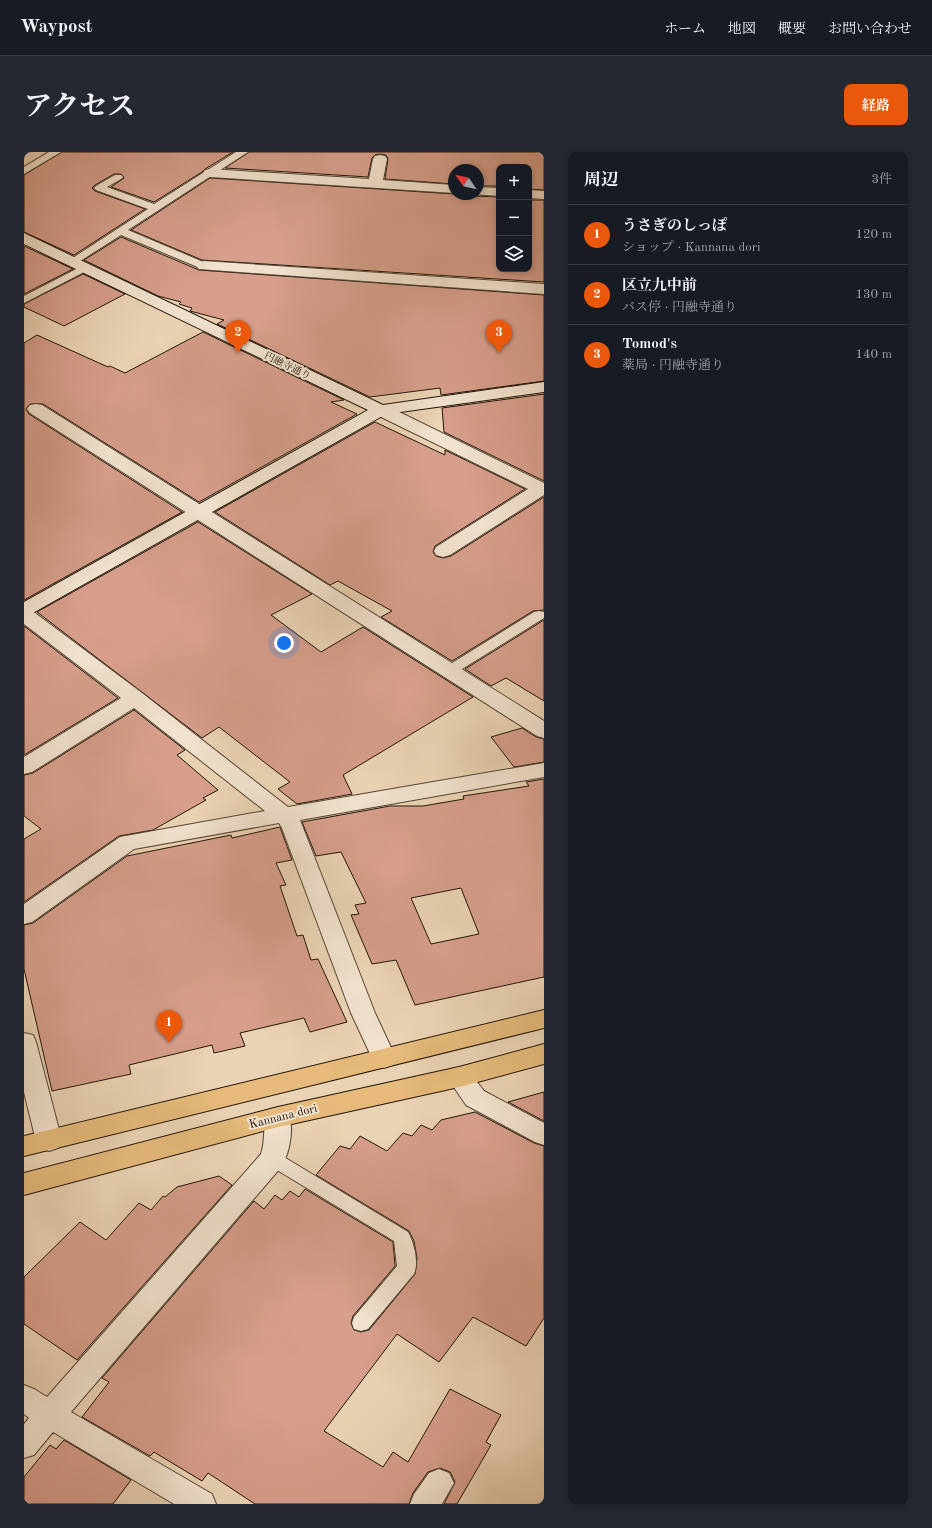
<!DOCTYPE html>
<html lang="ja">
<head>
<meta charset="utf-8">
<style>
  :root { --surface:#171b24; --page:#242831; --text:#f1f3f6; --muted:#9ea1a6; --line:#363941; --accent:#ea580c }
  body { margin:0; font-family:"Old Standard TT","Noto Serif JP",serif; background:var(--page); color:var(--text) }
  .controls { position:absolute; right:12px; top:12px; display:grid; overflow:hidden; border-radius:8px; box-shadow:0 2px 6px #0003 }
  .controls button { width:36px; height:36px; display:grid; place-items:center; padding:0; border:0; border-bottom:1px solid var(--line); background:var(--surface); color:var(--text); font:20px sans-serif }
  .compass { position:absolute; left:424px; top:12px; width:36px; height:36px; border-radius:50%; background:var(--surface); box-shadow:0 2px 6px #0003; rotate:304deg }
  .you { position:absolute; left:260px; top:491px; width:14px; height:14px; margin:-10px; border:3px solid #fff; border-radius:50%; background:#1a73e8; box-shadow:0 0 0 6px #1a73e833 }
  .badge { display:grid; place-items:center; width:26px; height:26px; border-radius:50%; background:var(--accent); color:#fff; font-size:13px; font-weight:700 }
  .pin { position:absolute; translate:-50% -33px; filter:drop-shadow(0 1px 2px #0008) }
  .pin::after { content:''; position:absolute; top:21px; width:14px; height:12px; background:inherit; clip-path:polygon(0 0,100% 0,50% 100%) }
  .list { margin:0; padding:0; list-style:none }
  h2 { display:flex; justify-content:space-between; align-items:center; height:52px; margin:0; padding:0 16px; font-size:17px }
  h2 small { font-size:13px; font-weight:400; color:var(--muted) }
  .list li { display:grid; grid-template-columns:26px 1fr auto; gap:12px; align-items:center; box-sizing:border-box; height:60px; padding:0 16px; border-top:1px solid var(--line) }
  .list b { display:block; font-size:15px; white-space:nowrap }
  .list p { margin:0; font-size:13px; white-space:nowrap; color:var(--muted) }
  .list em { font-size:13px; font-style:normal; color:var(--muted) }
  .icon { flex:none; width:22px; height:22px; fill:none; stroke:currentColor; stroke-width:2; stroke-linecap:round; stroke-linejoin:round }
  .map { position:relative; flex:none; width:520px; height:1352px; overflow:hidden; border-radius:8px }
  header { display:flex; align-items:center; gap:24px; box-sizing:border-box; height:56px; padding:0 20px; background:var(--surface); border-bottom:1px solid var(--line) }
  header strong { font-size:19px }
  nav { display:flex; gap:22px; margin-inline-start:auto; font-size:14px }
  .intro { display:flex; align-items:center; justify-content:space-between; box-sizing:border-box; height:96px; padding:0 24px }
  h1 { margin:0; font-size:28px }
  .button { padding:10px 18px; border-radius:8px; background:var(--accent); color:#fff; font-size:14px; font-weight:700 }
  main { display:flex; gap:24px; padding:0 24px }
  aside { flex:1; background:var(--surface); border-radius:8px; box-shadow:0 2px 6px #0003 }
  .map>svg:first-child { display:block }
  .building { fill:#d69e8b; stroke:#221509; fill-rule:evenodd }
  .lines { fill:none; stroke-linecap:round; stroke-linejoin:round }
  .lane-casing { stroke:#544434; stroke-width:2 }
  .street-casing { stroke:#544434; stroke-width:2 }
  .secondary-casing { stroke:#221509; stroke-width:2 }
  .primary-casing { stroke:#221509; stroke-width:2 }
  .lane { fill:#f1e2ce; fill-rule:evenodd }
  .street { fill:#f1e2ce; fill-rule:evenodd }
  .secondary { fill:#f1e2ce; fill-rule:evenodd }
  .primary { fill:#e5ba7a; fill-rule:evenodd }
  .labels { text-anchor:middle; stroke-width:4; stroke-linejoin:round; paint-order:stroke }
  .far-street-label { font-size:10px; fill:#221509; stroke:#f1e2ce }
  .street-label { font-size:12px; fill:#221509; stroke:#f1e2ce }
</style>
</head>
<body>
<header>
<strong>Waypost</strong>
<nav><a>ホーム</a><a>地図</a><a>概要</a><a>お問い合わせ</a></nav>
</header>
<div class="intro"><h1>アクセス</h1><a class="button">経路</a></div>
<main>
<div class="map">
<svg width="520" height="1352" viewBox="0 0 520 1352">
  <rect width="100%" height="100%" fill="#ead3b4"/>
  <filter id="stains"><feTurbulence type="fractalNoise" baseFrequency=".005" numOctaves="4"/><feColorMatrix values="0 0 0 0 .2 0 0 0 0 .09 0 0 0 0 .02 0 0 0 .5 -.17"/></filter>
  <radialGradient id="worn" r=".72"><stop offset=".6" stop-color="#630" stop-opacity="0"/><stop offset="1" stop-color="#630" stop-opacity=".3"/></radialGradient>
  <path class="building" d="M38,0H209L181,17L178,20L130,50L87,35L100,26L97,22H90L71,33L68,36L71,39L121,57L50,103L0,80V23Z
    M225,0H520V38L505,37V15H475V34H454V18H430V32L361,27L364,7L362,3L356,2L351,3L348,6L344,25L201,16Z
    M186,26L430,42H448L449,44L475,45V117H505V48H520V130L178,108L107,78Z
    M97,85L175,118L520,143V229L417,243L416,236L346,245L193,172L200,168L166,159L168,156L155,152L157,150L134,144L60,108Z
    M0,94L49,117L0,142Z
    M59,122L101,142L40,174L0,155V152Z
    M179,180L320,248L307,250L333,262L175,350L19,252H6L2,257L5,262L158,360L0,448V191L13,183L84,215L86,214L101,221Z
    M520,242V329L420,280L418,256Z
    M351,270L421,303V298L501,337L411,394L409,400L412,404L419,406L427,404L520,345V458L509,459L428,509L357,465L368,459L314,429L306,433L191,360Z
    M174,370L288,442L247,463L297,500L339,475L449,545L319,623L328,642L273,652L254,637L266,630L195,575L178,586L13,460Z
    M520,468V549L482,526L467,534L441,517Z
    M0,474L94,546L0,603Z
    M110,558L161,598L153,603L194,638L179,646L182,648L129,678L95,684L0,750V687L17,677L0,664V623L9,621Z
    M498,576L512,585L520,587V610L490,615L467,585Z
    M520,627V825L391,853L372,808L348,812L327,763L335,762L331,753L342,751L317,700L292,704L278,670L366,654H399L440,647L439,644L505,634L502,630ZM437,736L455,782L407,792L387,746Z
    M256,675L268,708L252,711L262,733L256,734L273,784L279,783L287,808L294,807L323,870L286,880L280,866L216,881L221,894L190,901L188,893L105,913L107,922L28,939L0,817V773L9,771L103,704L207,683L208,686Z
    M520,940V969L484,950Z
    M451,960L510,991L520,994V1166L502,1194L449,1165L415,1210L373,1182L300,1279L359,1315L369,1300L384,1310L426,1237L477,1263L462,1290L467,1293L433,1352H420L431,1330L426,1320L416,1316L404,1320L389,1341L385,1352H231L184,1321L178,1329L130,1300L126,1304L58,1265L85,1230L78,1226L230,1049L240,1057L251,1043L258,1048L266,1039L275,1045L281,1037L369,1090L371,1114L329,1164L327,1171L330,1178L337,1180L345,1178L391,1122L393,1106L390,1089L385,1079L292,1023L316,994L326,997L336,984L363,999L379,981L388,984L397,973L408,978L417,968Z
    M195,1024L208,1033L53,1208L0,1172V1125L56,1070L82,1088L115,1051L127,1058L139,1044L141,1045L153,1035Z
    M40,1288L107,1328L89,1352H0V1325L26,1293L32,1297Z"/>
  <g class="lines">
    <defs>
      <path id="lane" d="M25,0H37L0,22V15Z
        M212,0H224L104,78L184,112L185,114L184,116H176L97,83L53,111H45L44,109L124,57L72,38L70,36L72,34L91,23H97L99,25L97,27L83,35L130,52Z
        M62,112L66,113L67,115L66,117L0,151V144Z
        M515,459L520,460V466L430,522L425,523L420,522L418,519L420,516L510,460Z
        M249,1000L255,1002L384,1080C390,1090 395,1111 390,1122L344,1177L337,1179L330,1177L328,1171L330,1165L373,1114L370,1089L243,1012L240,1007L243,1002Z"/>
      <path id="street" d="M356,3L361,4L363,7L359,28L430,33V41L186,25L181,24L179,21L181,18L186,17L345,27L349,7L351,4Z
        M454,35L475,36V44L449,42H454Z
        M505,38L520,39V47L505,46Z
        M180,109L520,132V142L175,117L172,114L175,111Z
        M12,252L18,253L520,569V586L513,584L6,261L3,257L6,253Z
        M357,253L363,254L520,331V343L426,403L419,405L412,403L410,399L412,395L504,337L351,262L348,258L351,254Z
        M0,456L7,458L118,541L264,655L520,611V625L276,668L351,861L372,906L369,913L360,916L351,913L348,906L327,861L258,676L255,671L110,697L8,770L0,772V752L96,685L241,659L110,556L8,620L0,622V605L97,546L0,472Z
        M0,881L9,883L12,890L38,989L34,996L25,999L16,996L12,989L0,940Z
        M435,915L444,918L460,939L520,971V993L511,990L442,953L423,925L426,918Z
        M254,955L263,958C271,974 266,999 258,1014L47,1260L188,1342L192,1352H150L29,1280L10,1303L0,1306V1272L5,1266L0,1262V1233L10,1237L23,1245L237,1002C242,988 238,971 245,958Z
        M415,1317L425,1321L430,1331L418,1352H386L390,1342L405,1321Z"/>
      <path id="secondary" d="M0,81L359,253L520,230V240L362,262L7,462L0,464V450L344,258L0,92Z"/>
      <path id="primary" d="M520,858V876L0,1004V984Z
        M520,892V912L435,935L254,975L0,1043V1021L254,955L435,915Z"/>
    </defs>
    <use href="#lane" class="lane-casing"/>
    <use href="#street" class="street-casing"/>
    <use href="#secondary" class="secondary-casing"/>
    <use href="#primary" class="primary-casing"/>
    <use href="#lane" class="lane"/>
    <use href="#street" class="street"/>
    <use href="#secondary" class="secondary"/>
    <use href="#primary" class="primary"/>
  </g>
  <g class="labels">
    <g class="far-street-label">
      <text transform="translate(264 213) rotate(26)" y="4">円融寺通り</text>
    </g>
    <g class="street-label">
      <text transform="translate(259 964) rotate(-14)" y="4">Kannana dori</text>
    </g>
  </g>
  <rect width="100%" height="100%" filter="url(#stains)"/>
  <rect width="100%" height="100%" fill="url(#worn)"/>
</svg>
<div class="controls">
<button>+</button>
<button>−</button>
<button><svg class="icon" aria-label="layers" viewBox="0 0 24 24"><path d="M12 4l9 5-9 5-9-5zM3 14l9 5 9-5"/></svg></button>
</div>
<svg class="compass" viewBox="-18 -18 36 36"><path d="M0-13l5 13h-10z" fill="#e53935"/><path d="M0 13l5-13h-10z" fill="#9ea1a6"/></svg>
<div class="you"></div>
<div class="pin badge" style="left:145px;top:891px">1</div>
<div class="pin badge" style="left:214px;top:201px">2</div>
<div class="pin badge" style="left:475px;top:201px">3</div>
</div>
<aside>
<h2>周辺<small>3件</small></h2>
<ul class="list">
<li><span class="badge">1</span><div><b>うさぎのしっぽ</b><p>ショップ · Kannana dori</p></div><em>120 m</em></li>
<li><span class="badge">2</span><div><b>区立九中前</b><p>バス停 · 円融寺通り</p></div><em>130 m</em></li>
<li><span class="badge">3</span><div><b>Tomod's</b><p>薬局 · 円融寺通り</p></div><em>140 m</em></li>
</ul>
</aside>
</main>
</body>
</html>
